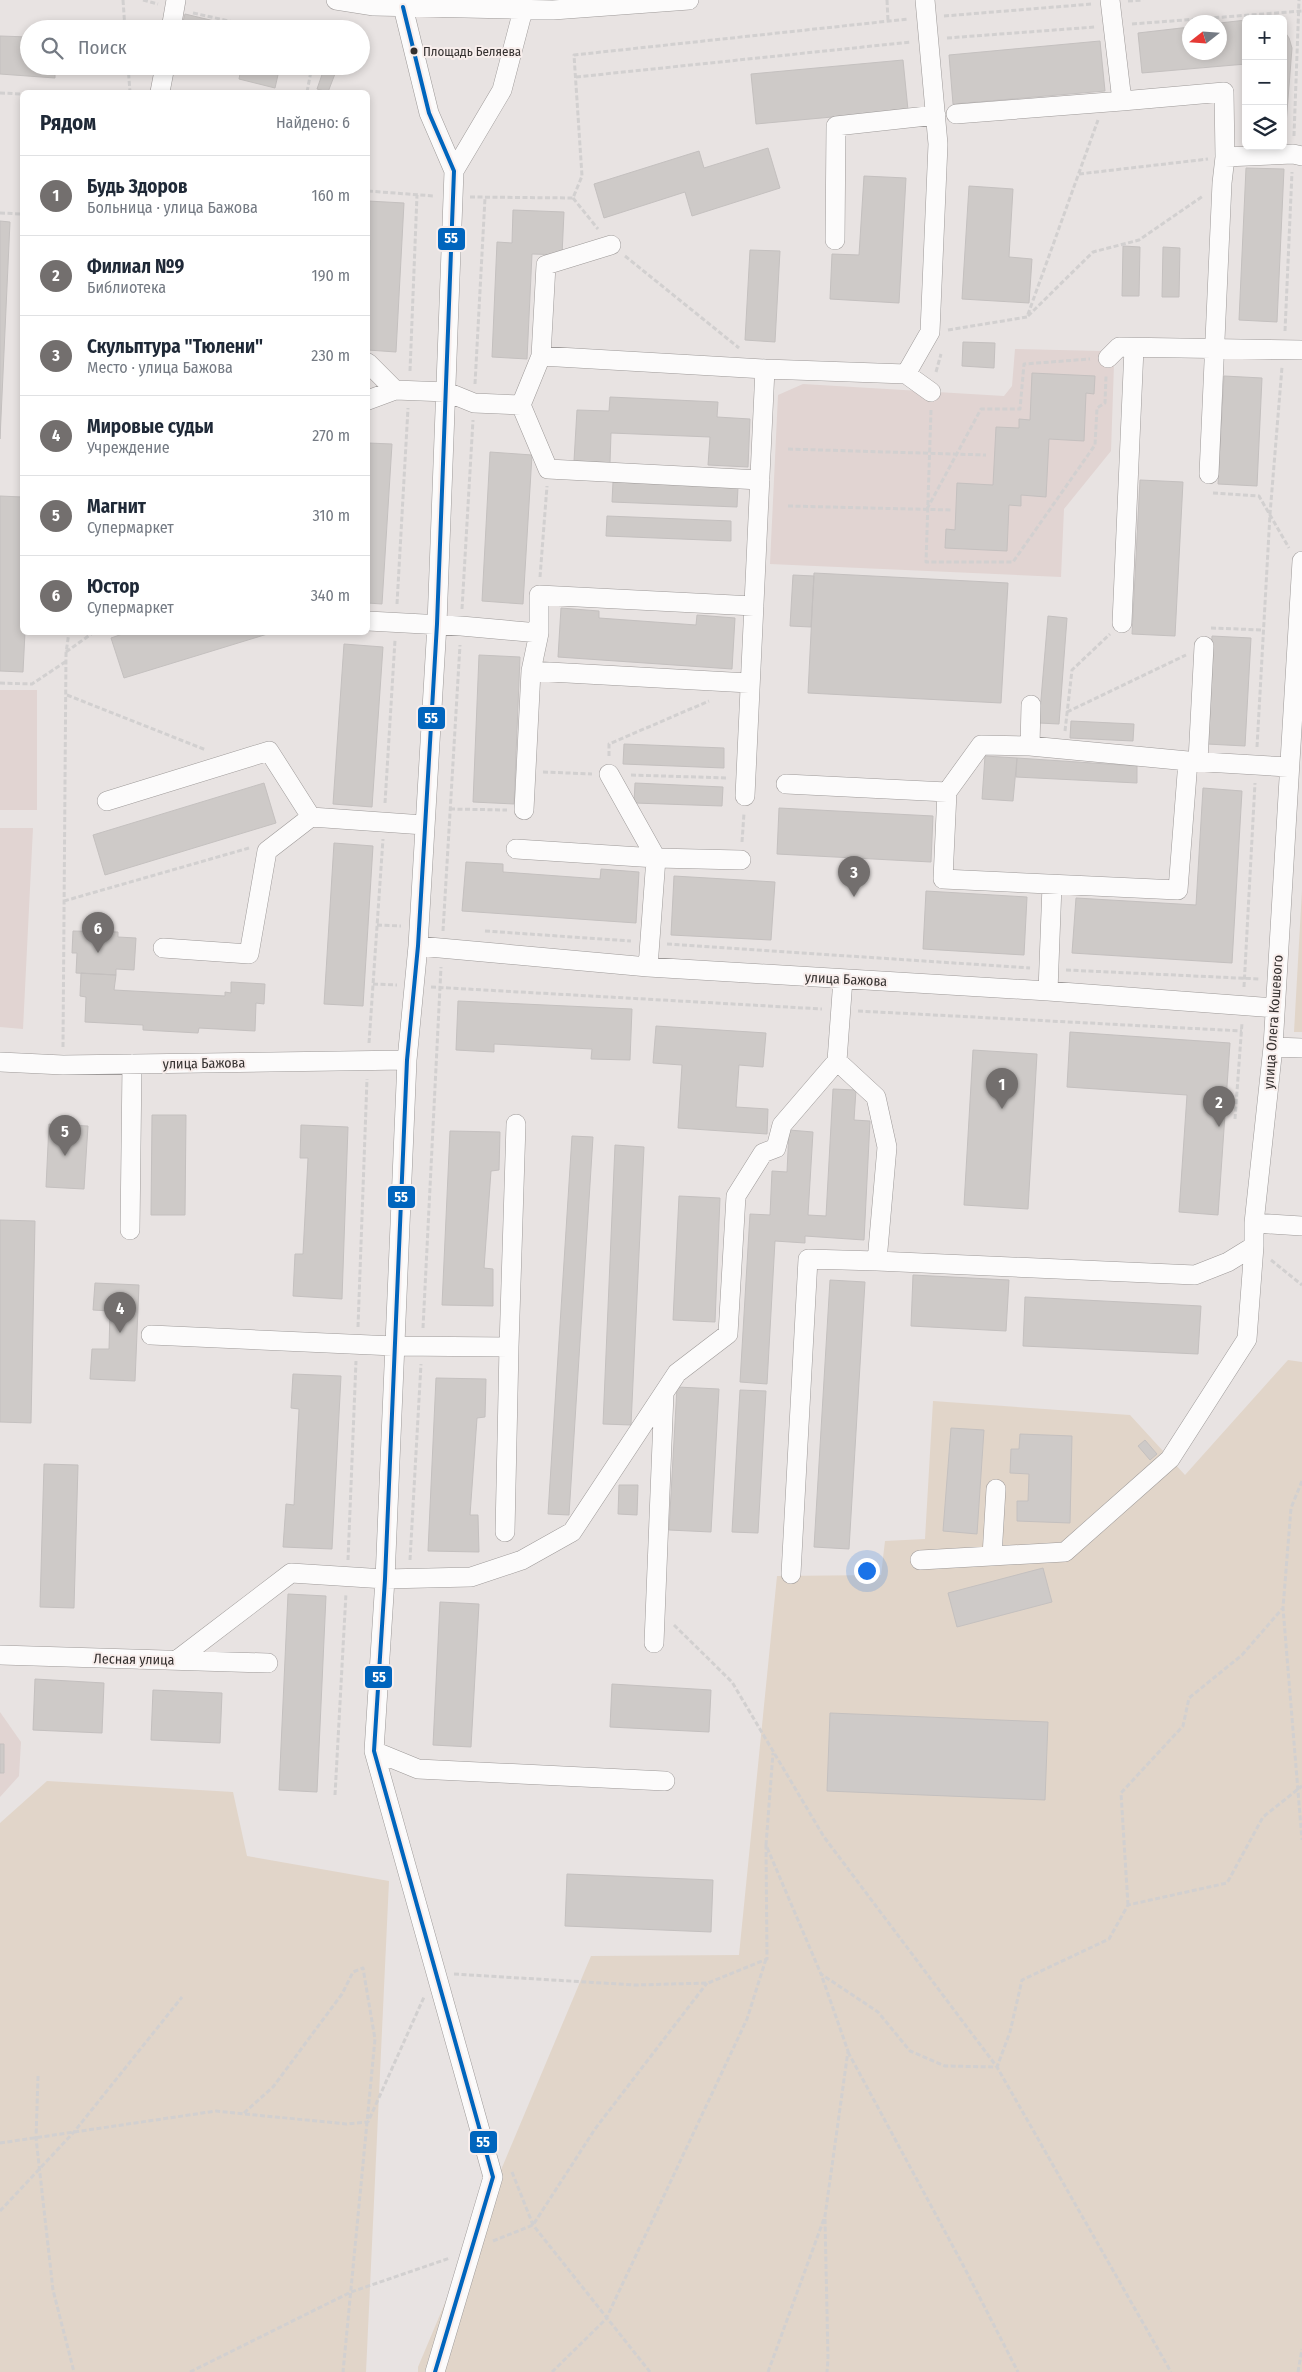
<!DOCTYPE html>
<html lang="ru">
<head>
<meta charset="utf-8">
<style>
  :root { --surface:#fff; --page:#f2f2f3; --text:#1f2937; --muted:#747a83; --line:#e0e1e3; --accent:#736f6e }
  body { margin:0; font-family:"Fira Sans Condensed",sans-serif; background:var(--page); color:var(--text) }
  .controls { position:absolute; right:15px; top:15px; display:grid; overflow:hidden; border-radius:8px; box-shadow:0 2px 8px #0003 }
  .controls button { width:45px; height:45px; display:grid; place-items:center; padding:0; border:0; border-bottom:1px solid var(--line); background:var(--surface); color:var(--text); font:25px sans-serif }
  .compass { position:absolute; left:1182px; top:15px; width:45px; height:45px; border-radius:50%; background:var(--surface); box-shadow:0 2px 8px #0003; rotate:253deg }
  .you { position:absolute; left:866px; top:1570px; width:18px; height:18px; margin:-12px; border:4px solid #fff; border-radius:50%; background:#1a73e8; box-shadow:0 0 0 8px #1a73e833 }
  .badge { display:grid; place-items:center; width:32px; height:32px; border-radius:50%; background:var(--accent); color:#fff; font-size:16px; font-weight:700 }
  .pin { position:absolute; translate:-50% -41px; filter:drop-shadow(0 1px 2px #0008) }
  .pin::after { content:''; position:absolute; top:26px; width:18px; height:15px; background:inherit; clip-path:polygon(0 0,100% 0,50% 100%) }
  .list { margin:0; padding:0; list-style:none }
  h2 { display:flex; justify-content:space-between; align-items:center; height:65px; margin:0; padding:0 20px; font-size:21px }
  h2 small { font-size:16px; font-weight:400; color:var(--muted) }
  .list li { display:grid; grid-template-columns:32px 1fr auto; gap:15px; align-items:center; box-sizing:border-box; height:80px; padding:0 20px; border-top:1px solid var(--line) }
  .list b { display:block; font-size:19px; white-space:nowrap }
  .list p { margin:0; font-size:16px; white-space:nowrap; color:var(--muted) }
  .list em { font-size:16px; font-style:normal; color:var(--muted) }
  .icon { flex:none; width:28px; height:28px; fill:none; stroke:currentColor; stroke-width:2; stroke-linecap:round; stroke-linejoin:round }
  .map { position:relative; flex:none; width:1302px; height:2372px; overflow:hidden }
  .search { position:absolute; background:var(--surface); box-shadow:0 2px 8px #0003; left:20px; top:20px; width:350px; height:55px; display:flex; align-items:center; gap:12px; box-sizing:border-box; padding:0 18px; border-radius:28px; color:var(--muted); font-size:19px }
  .panel { position:absolute; background:var(--surface); box-shadow:0 2px 8px #0003; left:20px; top:90px; width:350px; height:545px; border-radius:8px }
  .map>svg:first-child { display:block }
  .built { fill:#e1d4d2 }
  .green { fill:#e1d5c9 }
  .building { fill:#cecac8; stroke:#c4c0bf }
  .lines { fill:none; stroke-linecap:round; stroke-linejoin:round }
  .minor-casing { stroke:#9d9998; stroke-width:20 }
  .path { stroke:#d2d0d0; stroke-width:3; stroke-dasharray:5 2.5; stroke-linecap:butt }
  .minor { stroke:#fcfbfb; stroke-width:19 }
  .bus-1-casing { stroke:#f8eeec; stroke-width:8 }
  .bus-1 { stroke:#0065bd; stroke-width:4 }
  .bus-dot { fill:#34302f; stroke:#f8eeec; stroke-width:2 }
  .labels { text-anchor:middle; stroke-width:4; stroke-linejoin:round; paint-order:stroke }
  .bus-label { font-size:13px; fill:#34302f; stroke:#f8eeec; text-anchor:start }
  .street-label { font-size:14px; fill:#34302f; stroke:#f8eeec }
  .line-badge { stroke:#f8eeec; stroke-width:2 }
  .badge-label { font-size:14px; text-anchor:middle; font-weight:bold; fill:#fff }
</style>
</head>
<body>
<div class="map">
<svg width="1302" height="2372" viewBox="0 0 1302 2372">
  <rect width="100%" height="100%" fill="#e8e3e2"/>
  <path class="built" d="M1015,349L1102,351L1114,364L1111,451L1064,509L1061,577L770,564L778,395L803,384L1004,396L1012,386Z
    M0,690H37V810H0Z
    M0,828H33L23,1029L0,1027Z
    M0,1712L21,1742L19,1776L0,1797Z"/>
  <path class="green" d="M1302,890V1032H1294Z
    M1288,1360L1302,1362V2372H418V2367L591,1956L739,1955L777,1576L881,1575L885,1541L925,1539L933,1401L1130,1415L1185,1475Z
    M47,1781L233,1792L247,1856L389,1881L366,2372H0V1823Z"/>
  <path class="building" d="M185,14L248,29H181Z
    M1246,20V64L1142,73L1138,33L1190,27V52H1220V23Z
    M1283,29L1289,38L1292,48L1285,137Z
    M0,36L29,37V66H55V78L0,74Z
    M1100,41L1105,91L953,104L949,55Z
    M903,60L908,110L756,124L751,74Z
    M229,66H280L275,88L239,79L241,69Z
    M325,66H338L328,92L317,89Z
    M768,148L780,188L692,216L685,192L604,218L594,184L699,151L704,168Z
    M1246,168L1284,169L1277,322L1239,320Z
    M864,176L906,178L899,303L830,299L832,254L859,255Z
    M969,186L1013,189L1009,257L1032,259L1029,303L962,299Z
    M368,201L404,203L396,352L368,350L370,240H368Z
    M513,210L564,212L562,255L532,254L527,359L492,357L497,242L512,243Z
    M0,221L10,222L0,439Z
    M1123,246L1140,247L1139,296H1122Z
    M1163,247L1180,248L1179,297H1162Z
    M750,250L780,251L775,342L745,340Z
    M963,342L995,343L994,368L962,366Z
    M1032,373L1095,376L1094,394L1086,393L1084,441L1049,439L1046,497L1021,495V506L1009,505L1007,551L945,548L946,529L955,530L957,483L993,485L996,427L1019,428V419L1030,420Z
    M1224,376L1262,378L1257,486L1218,484Z
    M610,397L718,402L717,417L750,419L748,467L708,465L710,437L611,433L610,463L574,461L577,410L609,411Z
    M368,443L392,444L382,604L368,603Z
    M490,452L532,455L523,604L482,601Z
    M1140,480L1183,482L1175,636L1132,634Z
    M613,482L738,487L737,507L612,502Z
    M0,496L22,497V632H25L23,672L0,671Z
    M607,516L731,521V541L606,536Z
    M814,573L1008,583L1001,703L808,693Z
    M793,575L814,576L811,627L790,626Z
    M561,608L599,611V618L696,625L697,615L735,618L732,669L558,657Z
    M1048,616L1067,618L1059,724L1039,723Z
    M128,632H274L124,678L111,638Z
    M1212,636L1251,638L1245,746L1207,744Z
    M344,644L383,647L372,807L333,804Z
    M479,655L520,657L514,804L473,802Z
    M1071,721L1134,724L1133,741L1070,738Z
    M624,744L724,748V768L623,764Z
    M985,756L1017,758L1013,801L982,799Z
    M1017,758L1137,766V783L1016,777Z
    M264,783L276,823L105,875L93,835Z
    M635,783L723,787L722,806L634,803Z
    M1203,788L1242,791L1232,963L1072,953L1076,898L1196,905Z
    M779,808L933,816L931,862L777,854Z
    M334,843L373,846L363,1006L324,1004Z
    M466,862L503,864V872L600,879L601,869L639,872L636,923L462,911Z
    M674,876L775,882L771,940L671,935Z
    M926,891L1027,897L1024,955L923,949Z
    M73,931L118,932V937L136,938L134,970L116,969V975L76,973L77,953H72Z
    M81,973L116,975L114,990L225,996V992L231,993V982L265,984L264,1004L256,1003L255,1031L199,1028L198,1033L143,1030V1025L85,1022L86,997L80,996Z
    M458,1001L632,1009L630,1060L591,1059L592,1049L494,1044V1052L456,1050Z
    M656,1026L766,1033L763,1067L739,1065L736,1107L768,1109L767,1134L678,1128L682,1065L653,1063Z
    M1070,1032L1230,1043L1218,1215L1179,1212L1187,1095L1067,1087Z
    M973,1050L1037,1054L1028,1209L964,1205Z
    M833,1089L856,1090L854,1120L870,1121L864,1240L805,1236V1243L775,1241L767,1384L740,1382L750,1214L770,1215L772,1171L787,1172L789,1130L813,1132L808,1215L826,1216Z
    M152,1115H186L185,1215H151Z
    M49,1124L88,1126L84,1189L46,1187Z
    M301,1125L348,1127L342,1299L293,1296L295,1254H303L308,1158H300Z
    M450,1131L500,1132L499,1170L491,1171L484,1268L493,1269V1306L442,1305Z
    M572,1136L593,1137L569,1515L548,1514Z
    M615,1145L644,1147L631,1425L603,1424Z
    M679,1196L720,1198L715,1322L673,1320Z
    M0,1220L35,1221L31,1423L0,1422Z
    M913,1275L1009,1280L1006,1331L911,1326Z
    M830,1280L865,1282L849,1549L814,1547Z
    M95,1283L139,1285L135,1381L90,1379L92,1349H109L110,1311L93,1310Z
    M1025,1297L1201,1306L1198,1354L1023,1346Z
    M293,1374L341,1376L332,1549L283,1547L286,1504L294,1505L299,1409L291,1408Z
    M436,1378L486,1379L485,1417L477,1418L470,1515H478L479,1552L428,1551Z
    M677,1387L719,1389L711,1532L669,1530Z
    M740,1390L766,1391L758,1533L732,1532Z
    M951,1428L984,1430L977,1534L943,1531Z
    M1020,1434L1072,1436L1070,1523L1017,1521V1501H1028L1029,1474L1010,1473L1011,1449H1019Z
    M1145,1440L1157,1454L1150,1460L1138,1446Z
    M44,1464L78,1465L74,1608L40,1607Z
    M619,1485H638L637,1515L618,1514Z
    M1043,1568L1052,1602L957,1627L948,1593Z
    M288,1594L326,1596L317,1792L279,1790Z
    M440,1602L479,1604L471,1747L433,1745Z
    M35,1679L104,1683L102,1733L33,1730Z
    M612,1684L711,1690L709,1732L610,1727Z
    M153,1690L222,1693L220,1743L151,1740Z
    M830,1713L1048,1722L1045,1800L827,1791Z
    M0,1744H4V1773H0Z
    M567,1874L713,1880L711,1932L565,1926Z"/>
  <g class="lines">
    <defs>
      <path id="minor" d="M336,0L374,6L553,10L689,0
        M1110,0L1122,101L1224,92L1225,157L1222,183L1209,474
        M403,7L429,113L454,171L437,624L418,946L407,1060L385,1579L374,1751L493,2177L435,2372
        M171,29L176,0
        M160,92L165,66
        M956,114L1122,101
        M1225,157L1293,154L1302,156
        M454,171L502,90L523,10
        M835,240L836,126L936,115
        M541,356L546,265L611,245
        M1108,358L1119,347L1302,350
        M368,363L395,390
        M906,374L931,392
        M368,400L395,390L447,392L474,403L521,405L541,356L765,369
        M521,405L548,469L760,480
        M368,621L461,626L539,633L531,671L749,683
        M1122,623L1134,348
        M539,633V595L754,606
        M1030,746L1031,705
        M1188,761L1030,746L981,745L947,792L943,879L1178,890L1188,761L1288,767
        M1198,761L1204,646
        M609,774L656,858L648,967
        M786,784L947,792
        M745,796L765,369L906,374L930,332L938,144L925,0
        M107,801L269,751L311,817
        M524,810L531,671
        M516,849L656,858L741,860
        M418,946L648,967L1048,991L1275,1008
        M163,948L249,954L267,851L311,817L424,825
        M1048,991L1052,885
        M1273,1047L1302,1048
        M0,1062L63,1065L407,1060
        M1254,1223L1302,1226
        M130,1230L132,1064
        M877,1261L1195,1275L1228,1262L1254,1246
        M151,1335L394,1346L509,1347L516,1124
        M505,1532L509,1347
        M992,1556L996,1489
        M920,1560L1065,1552L1170,1459L1247,1339L1254,1246V1223L1273,1047L1302,561
        M791,1574L808,1259L877,1261L887,1147L876,1097L837,1061
        M654,1643L664,1393
        M0,1655L268,1663
        M177,1660L291,1573L385,1579L471,1577L522,1560L572,1532L677,1373L728,1334L736,1196L763,1153L776,1148L782,1125L837,1061L843,979
        M374,1751L418,1769L665,1781"/>
    </defs>
    <use href="#minor" class="minor-casing"/>
    <path class="path" d="M123,0L125,29
      M143,0L158,4
      M887,0L888,21
      M1128,1L1143,0
      M193,13L265,29
      M944,16L1092,4
      M1132,24L1302,11
      M947,38L1095,27
      M128,66L130,92
      M576,77L911,42
      M307,92L312,66
      M0,93L22,94
      M1294,136L1299,0
      M1079,174L1208,159
      M368,191L434,196
      M470,197L573,198L582,176L574,55L908,19
      M573,198L598,229
      M0,213L22,214
      M625,256L739,348
      M1028,316L1093,252L1139,240L1203,196
      M948,330L1027,317L1098,120
      M1285,331L1292,172
      M410,371L417,195
      M936,372L941,354
      M475,384L485,198
      M931,410L926,562H1013L1095,445L1097,408L1105,403L1106,376
      M788,449L986,455
      M1213,493L1259,496L1289,548
      M788,506L952,510
      M927,509L981,409H1020L1024,364L1090,359
      M540,577L547,486
      M397,604L408,408
      M462,609L473,420
      M1211,628L1263,630
      M66,652L94,632
      M0,683L32,684L65,662
      M67,695L206,750
      M1067,712L1186,655
      M1065,731L1072,670L1110,634
      M1257,747L1270,514L1282,367
      M609,756V744L709,701
      M543,772L592,774
      M631,775L727,778
      M385,803L395,640
      M450,809L507,810
      M742,842L744,813
      M64,901L249,848
      M377,925L401,926
      M443,931L460,645
      M485,931L631,941
      M667,944L1030,968
      M1066,970L1260,979
      M373,984L397,985
      M431,987L822,1009
      M1244,987L1255,783
      M858,1011L1242,1031
      M369,1043L383,839
      M63,1047L66,653L69,632
      M1235,1119L1242,1023
      M1271,1260L1302,1285
      M358,1327L367,1079
      M423,1328L441,967
      M1302,1481L1291,1508L1283,1608L1302,1840
      M348,1560L356,1361
      M410,1560L421,1364
      M674,1625L732,1682L824,1837L997,2067L1171,2372
      M335,1795L346,1593
      M766,1845L773,1753
      M1128,1905L1121,1793L1183,1726L1189,1698L1242,1655L1282,1609
      M454,1974L635,1985L708,1983L767,1959L766,1845L821,1974L878,2012L910,2051L945,2066L997,2067L1010,2032L1022,1980L1109,1939L1128,1905L1227,1883L1263,1817L1302,1786
      M848,2052L963,2265L1018,2372
      M38,2076L36,2138L53,2290L74,2372
      M244,2113L273,2087L342,1994L353,1972L363,1968L375,2039L343,2372
      M0,2143L216,2111L346,2124L368,2122L424,1997
      M512,2172L533,2225L650,2372
      M0,2211L74,2132L182,1997
      M825,2219L828,2359L827,2372
      M493,2241L533,2225L595,2129L707,1983
      M190,2372L351,2292L450,2258
      M552,2372L606,2319L747,2019L766,1959
      M768,2372L825,2216L848,2051L821,1974
      M1298,2372L1302,2349"/>
    <use href="#minor" class="minor"/>
    <defs>
      <path id="bus-1" d="M403,7L429,113L454,171L437,624L418,946L407,1060L385,1579L374,1751L493,2177L435,2372"/>
    </defs>
    <use href="#bus-1" class="bus-1-casing"/>
    <use href="#bus-1" class="bus-1"/>
  </g>
  <circle class="bus-dot" cx="414" cy="51" r="4.5"/>
  <g class="labels">
    <g class="bus-label">
      <text x="423" y="56">Площадь Беляева</text>
    </g>
    <g class="street-label">
      <text transform="translate(846 979) rotate(3)" y="5">улица Бажова</text>
      <text transform="translate(1273 1022) rotate(-86)" y="5">улица Олега Кошевого</text>
      <text transform="translate(204 1063) rotate(-1)" y="5">улица Бажова</text>
      <text transform="translate(134 1659) rotate(1)" y="5">Лесная улица</text>
    </g>
  </g>
  <g class="line-badge">
    <rect x="437" y="227" width="29" height="24" rx="5" fill="#0065bd"/>
    <rect x="417" y="706" width="29" height="24" rx="5" fill="#0065bd"/>
    <rect x="387" y="1185" width="29" height="24" rx="5" fill="#0065bd"/>
    <rect x="364" y="1665" width="29" height="24" rx="5" fill="#0065bd"/>
    <rect x="469" y="2130" width="29" height="24" rx="5" fill="#0065bd"/>
  </g>
  <g class="badge-label">
    <text x="451" y="243">55</text>
    <text x="431" y="723">55</text>
    <text x="401" y="1202">55</text>
    <text x="379" y="1682">55</text>
    <text x="483" y="2147">55</text>
  </g>
</svg>
<div class="controls">
<button>+</button>
<button>−</button>
<button><svg class="icon" aria-label="layers" viewBox="0 0 24 24"><path d="M12 4l9 5-9 5-9-5zM3 14l9 5 9-5"/></svg></button>
</div>
<svg class="compass" viewBox="-18 -18 36 36"><path d="M0-13l5 13h-10z" fill="#e53935"/><path d="M0 13l5-13h-10z" fill="#747a83"/></svg>
<div class="you"></div>
<div class="pin badge" style="left:1002px;top:1109px">1</div>
<div class="pin badge" style="left:1219px;top:1127px">2</div>
<div class="pin badge" style="left:854px;top:897px">3</div>
<div class="pin badge" style="left:120px;top:1333px">4</div>
<div class="pin badge" style="left:65px;top:1156px">5</div>
<div class="pin badge" style="left:98px;top:953px">6</div>
<div class="search"><svg class="icon" aria-label="search" viewBox="0 0 24 24"><circle cx="10" cy="10" r="6"/><path d="M15 15l6 6"/></svg>Поиск</div>
<section class="panel">
<h2>Рядом<small>Найдено: 6</small></h2>
<ul class="list">
<li><span class="badge">1</span><div><b>Будь Здоров</b><p>Больница · улица Бажова</p></div><em>160 m</em></li>
<li><span class="badge">2</span><div><b>Филиал №9</b><p>Библиотека</p></div><em>190 m</em></li>
<li><span class="badge">3</span><div><b>Скульптура &quot;Тюлени&quot;</b><p>Место · улица Бажова</p></div><em>230 m</em></li>
<li><span class="badge">4</span><div><b>Мировые судьи</b><p>Учреждение</p></div><em>270 m</em></li>
<li><span class="badge">5</span><div><b>Магнит</b><p>Супермаркет</p></div><em>310 m</em></li>
<li><span class="badge">6</span><div><b>Юстор</b><p>Супермаркет</p></div><em>340 m</em></li>
</ul>
</section>
</div>
</body>
</html>
